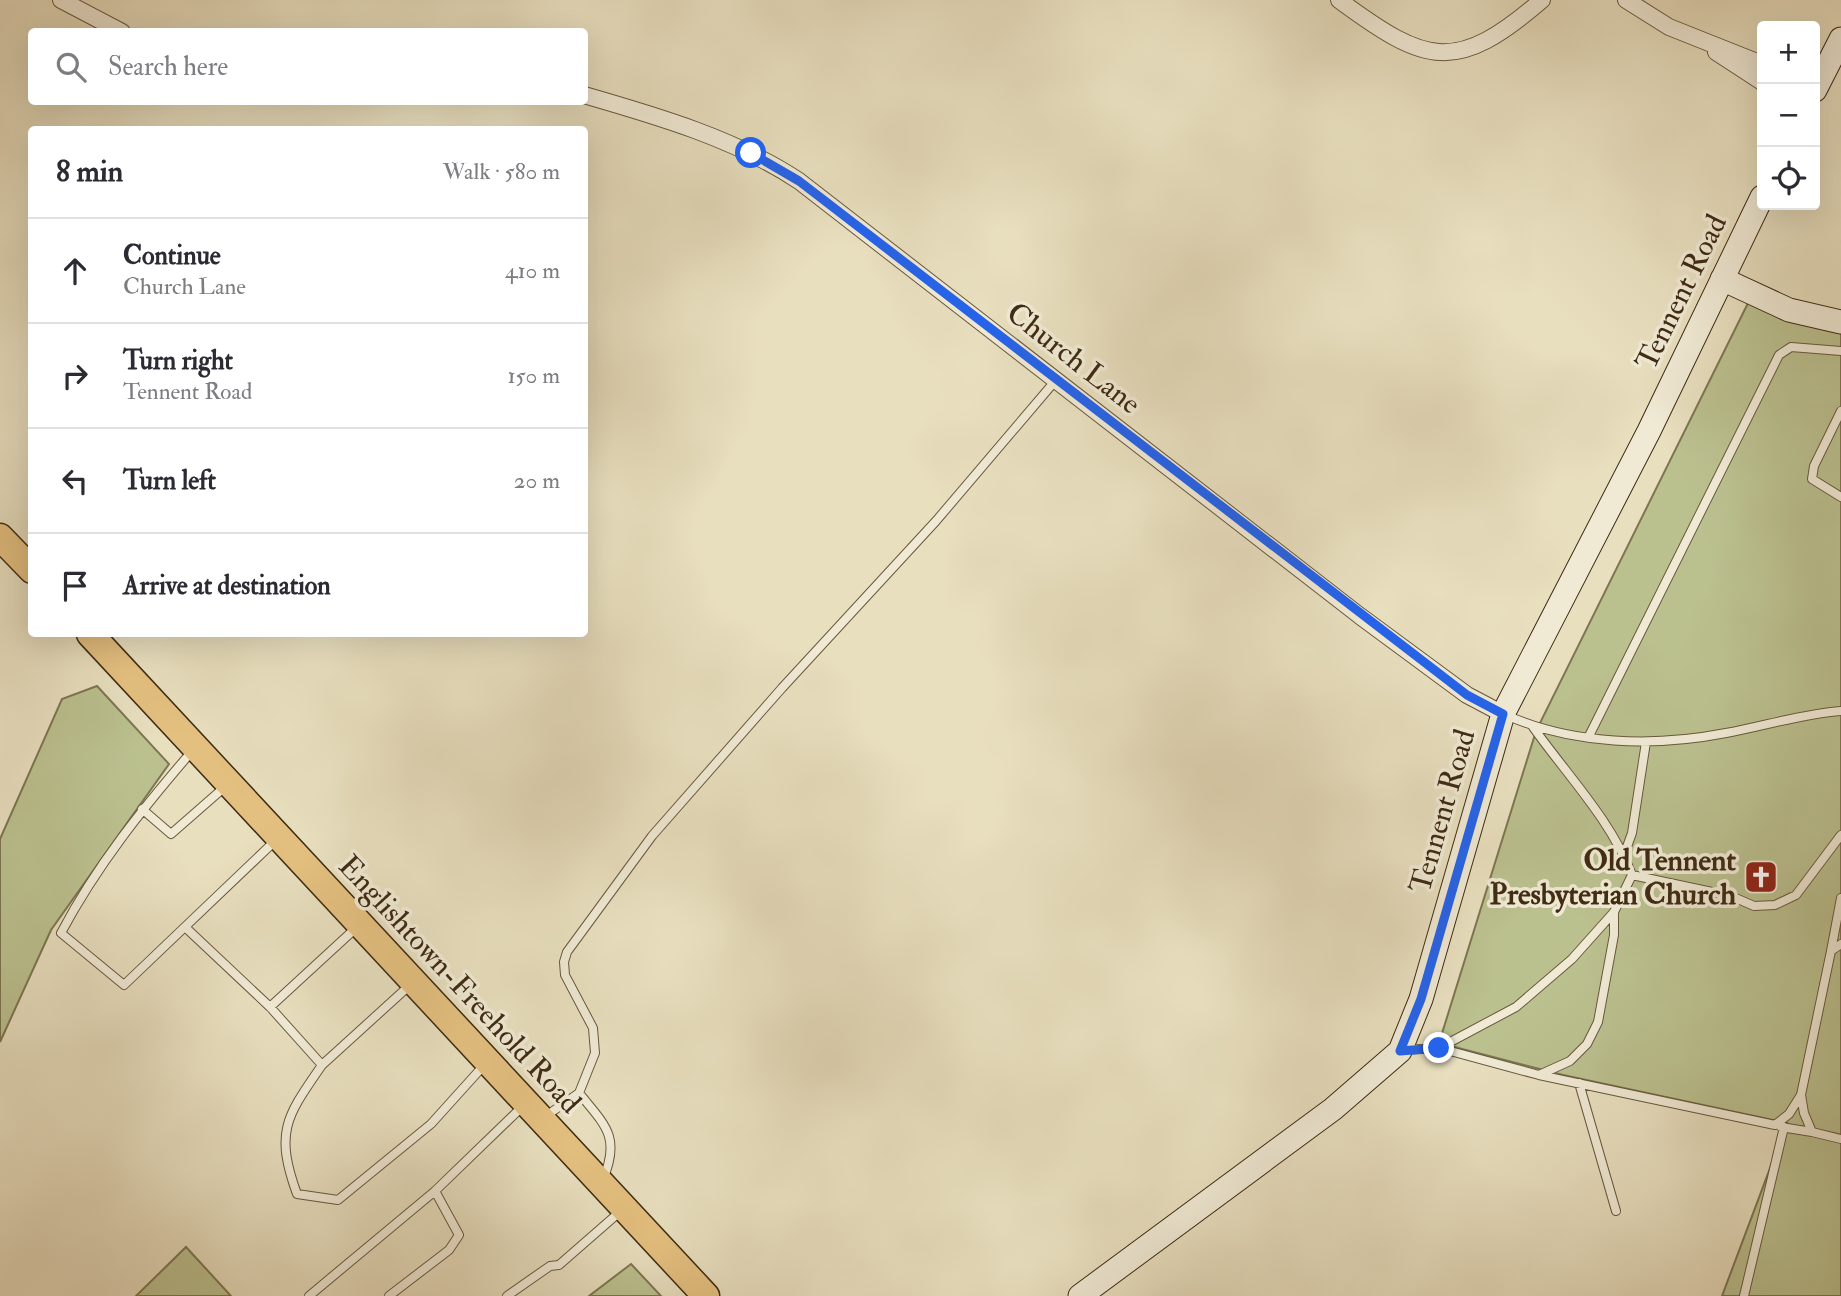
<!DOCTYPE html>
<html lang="en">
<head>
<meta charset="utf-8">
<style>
  :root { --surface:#fff; --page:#f2f2f3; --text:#2b2b33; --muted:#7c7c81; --line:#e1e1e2 }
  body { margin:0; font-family:"IM FELL Double Pica",serif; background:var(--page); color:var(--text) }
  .controls { position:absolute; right:21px; top:21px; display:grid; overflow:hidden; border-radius:7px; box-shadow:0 7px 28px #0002 }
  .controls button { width:63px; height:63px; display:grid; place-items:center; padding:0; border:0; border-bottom:2px solid var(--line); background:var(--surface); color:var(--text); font:35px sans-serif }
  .stop { position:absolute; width:21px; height:21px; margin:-16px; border:5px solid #2563eb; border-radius:50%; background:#fff }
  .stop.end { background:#2563eb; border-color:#fff; box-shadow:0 2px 7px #0008 }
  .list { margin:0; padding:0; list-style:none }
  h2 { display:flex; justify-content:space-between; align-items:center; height:91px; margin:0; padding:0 28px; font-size:30px }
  h2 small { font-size:23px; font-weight:400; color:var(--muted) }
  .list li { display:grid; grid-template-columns:46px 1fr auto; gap:21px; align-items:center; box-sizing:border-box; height:105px; padding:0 28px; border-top:2px solid var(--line) }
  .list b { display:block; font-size:26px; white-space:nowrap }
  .list p { margin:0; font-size:23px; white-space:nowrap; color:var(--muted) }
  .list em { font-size:23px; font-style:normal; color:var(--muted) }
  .icon { flex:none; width:38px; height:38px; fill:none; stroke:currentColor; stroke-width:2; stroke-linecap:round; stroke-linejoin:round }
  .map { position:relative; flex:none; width:1841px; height:1296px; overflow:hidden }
  .search { position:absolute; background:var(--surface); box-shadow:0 7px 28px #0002; left:28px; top:28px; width:560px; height:77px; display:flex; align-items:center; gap:18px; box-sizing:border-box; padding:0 24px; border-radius:7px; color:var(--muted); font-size:26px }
  .panel { position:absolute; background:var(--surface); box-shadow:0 7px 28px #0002; left:28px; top:126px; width:560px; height:511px; border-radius:7px }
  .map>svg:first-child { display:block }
  .green { fill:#bbc08f; stroke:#7d7651; stroke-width:2 }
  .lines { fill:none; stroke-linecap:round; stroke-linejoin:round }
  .lane-casing { stroke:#69583e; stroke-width:10 }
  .street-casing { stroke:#69583e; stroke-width:18 }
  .secondary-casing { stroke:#3f2b13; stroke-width:25 }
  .primary-casing { stroke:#3f2b13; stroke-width:29 }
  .lane { stroke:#f0ead5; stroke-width:8 }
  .street { stroke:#f0ead5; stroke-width:16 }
  .secondary { stroke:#f0ead5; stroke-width:23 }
  .primary { stroke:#e4c080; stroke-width:26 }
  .route { stroke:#2563eb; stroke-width:9 }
  .labels { text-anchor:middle; stroke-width:7; stroke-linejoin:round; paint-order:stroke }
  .street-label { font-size:30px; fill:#3f2b13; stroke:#f0ead5 }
  .poi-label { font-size:30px; font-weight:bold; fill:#3f2b13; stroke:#f0ead5; text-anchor:end }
</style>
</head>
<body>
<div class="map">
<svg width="1841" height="1296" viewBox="0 0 1841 1296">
  <rect width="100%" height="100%" fill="#e8dfbf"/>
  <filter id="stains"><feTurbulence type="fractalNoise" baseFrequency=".00286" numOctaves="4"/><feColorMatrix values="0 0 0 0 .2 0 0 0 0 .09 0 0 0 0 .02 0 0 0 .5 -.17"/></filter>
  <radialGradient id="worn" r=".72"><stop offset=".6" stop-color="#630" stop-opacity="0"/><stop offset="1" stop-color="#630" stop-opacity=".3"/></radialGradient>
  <path class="green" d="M1755,289L1841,318V1296H1722L1787,1123L1563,1075L1439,1043L1536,731Z
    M97,686L169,764L51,930L0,1042V839L62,699Z
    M186,1247L231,1296H136Z
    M631,1264L661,1296H589Z"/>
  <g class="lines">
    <defs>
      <path id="lane" d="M1841,411L1814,466L1812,479L1841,497
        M1506,715C1573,745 1654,747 1726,733C1764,726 1802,714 1841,711
        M1589,736L1779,355L1791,347L1841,351
        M193,750C143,808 97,865 61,933L124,985L276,840
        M142,809L171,834L227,785
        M1624,855L1632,833L1646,742
        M1632,875L1731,896L1754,906L1775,905L1796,895L1841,835
        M185,927L270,1007L357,927
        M1831,951L1841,898
        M270,1007L322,1065L410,985
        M1439,1048L1539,1075L1570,1061L1587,1044L1598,1022L1614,935V912
        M1404,1050L1439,1048L1516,1007L1572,959L1614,912L1632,875C1611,820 1567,775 1533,727
        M322,1065C287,1116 274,1131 297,1194L338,1200L431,1124L486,1063
        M1539,1075L1775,1125L1789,1114L1801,1095L1831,951L1841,944
        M1579,1083L1616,1211
        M579,1093C605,1125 621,1137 603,1179
        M1801,1095L1804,1113L1812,1132L1841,1139
        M543,1118L579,1093L595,1053L593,1028L565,975L564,962L567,952L652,836L782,688L936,521L1056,380
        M1781,1127L1812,1132
        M309,1296L435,1191L524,1105
        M389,1296L449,1250L459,1235L435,1191
        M507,1296L550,1266L559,1265L622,1210
        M1744,1296L1784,1127"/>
      <path id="street" d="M61,0L122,32
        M1339,0C1427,65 1456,74 1542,0
        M1626,0L1669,27L1762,64
        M1716,52L1762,82
        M584,95C657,116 736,139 799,181L1360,616L1467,695L1503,714"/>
      <path id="secondary" d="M1815,90L1841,39
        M1722,279L1789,310L1841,322
        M1080,1296L1333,1109L1400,1051L1421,999L1503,714L1649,431L1762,197"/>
      <path id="primary" d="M0,537L32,570
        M90,634L706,1296"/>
    </defs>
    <use href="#lane" class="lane-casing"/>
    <use href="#street" class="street-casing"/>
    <use href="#secondary" class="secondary-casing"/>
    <use href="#primary" class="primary-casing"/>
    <use href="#lane" class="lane"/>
    <use href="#street" class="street"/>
    <use href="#secondary" class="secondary"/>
    <use href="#primary" class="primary"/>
  </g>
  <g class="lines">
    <path class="route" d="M751,153L799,181L1467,695L1503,714L1421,999L1400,1051L1439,1048"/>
  </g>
  <defs>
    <symbol id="church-square" viewBox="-11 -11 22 22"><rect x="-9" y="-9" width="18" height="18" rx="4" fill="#8f2418" stroke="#f0ead5"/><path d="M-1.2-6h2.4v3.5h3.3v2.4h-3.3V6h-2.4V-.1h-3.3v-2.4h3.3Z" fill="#fff"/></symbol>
  </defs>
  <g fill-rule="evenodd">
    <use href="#church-square" x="1742" y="858" width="38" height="38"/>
  </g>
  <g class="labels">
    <g class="street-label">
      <text transform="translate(1681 292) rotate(-64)" y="10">Tennent Road</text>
      <text transform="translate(1074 358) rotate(38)" y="10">Church Lane</text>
      <text transform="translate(1442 811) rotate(-74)" y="10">Tennent Road</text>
      <text transform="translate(460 984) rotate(47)" y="10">Englishtown-Freehold Road</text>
    </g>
    <g class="poi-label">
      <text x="1736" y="870">Old Tennent<tspan x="1736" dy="34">Presbyterian Church</tspan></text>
    </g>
  </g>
  <rect width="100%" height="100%" filter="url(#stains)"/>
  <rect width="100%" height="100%" fill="url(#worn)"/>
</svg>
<div class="controls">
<button>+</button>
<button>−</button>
<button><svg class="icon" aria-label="locate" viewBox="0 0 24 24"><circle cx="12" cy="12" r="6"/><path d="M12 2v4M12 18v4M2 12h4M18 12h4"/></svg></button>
</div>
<div class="stop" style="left:751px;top:153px"></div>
<div class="stop end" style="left:1439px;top:1048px"></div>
<div class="search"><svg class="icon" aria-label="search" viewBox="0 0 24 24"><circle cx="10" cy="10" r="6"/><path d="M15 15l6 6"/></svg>Search here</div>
<section class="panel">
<h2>8 min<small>Walk · 580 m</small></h2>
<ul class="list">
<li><svg class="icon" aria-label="ahead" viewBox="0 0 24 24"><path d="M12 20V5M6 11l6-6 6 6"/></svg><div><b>Continue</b><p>Church Lane</p></div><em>410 m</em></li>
<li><svg class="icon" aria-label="right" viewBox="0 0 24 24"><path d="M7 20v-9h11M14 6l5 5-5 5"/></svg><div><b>Turn right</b><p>Tennent Road</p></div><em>150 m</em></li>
<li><svg class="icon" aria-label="left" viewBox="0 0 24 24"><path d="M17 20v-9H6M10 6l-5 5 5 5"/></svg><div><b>Turn left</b></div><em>20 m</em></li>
<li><svg class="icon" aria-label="arrive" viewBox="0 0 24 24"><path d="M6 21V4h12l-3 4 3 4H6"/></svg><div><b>Arrive at destination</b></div></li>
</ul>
</section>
</div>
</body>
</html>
